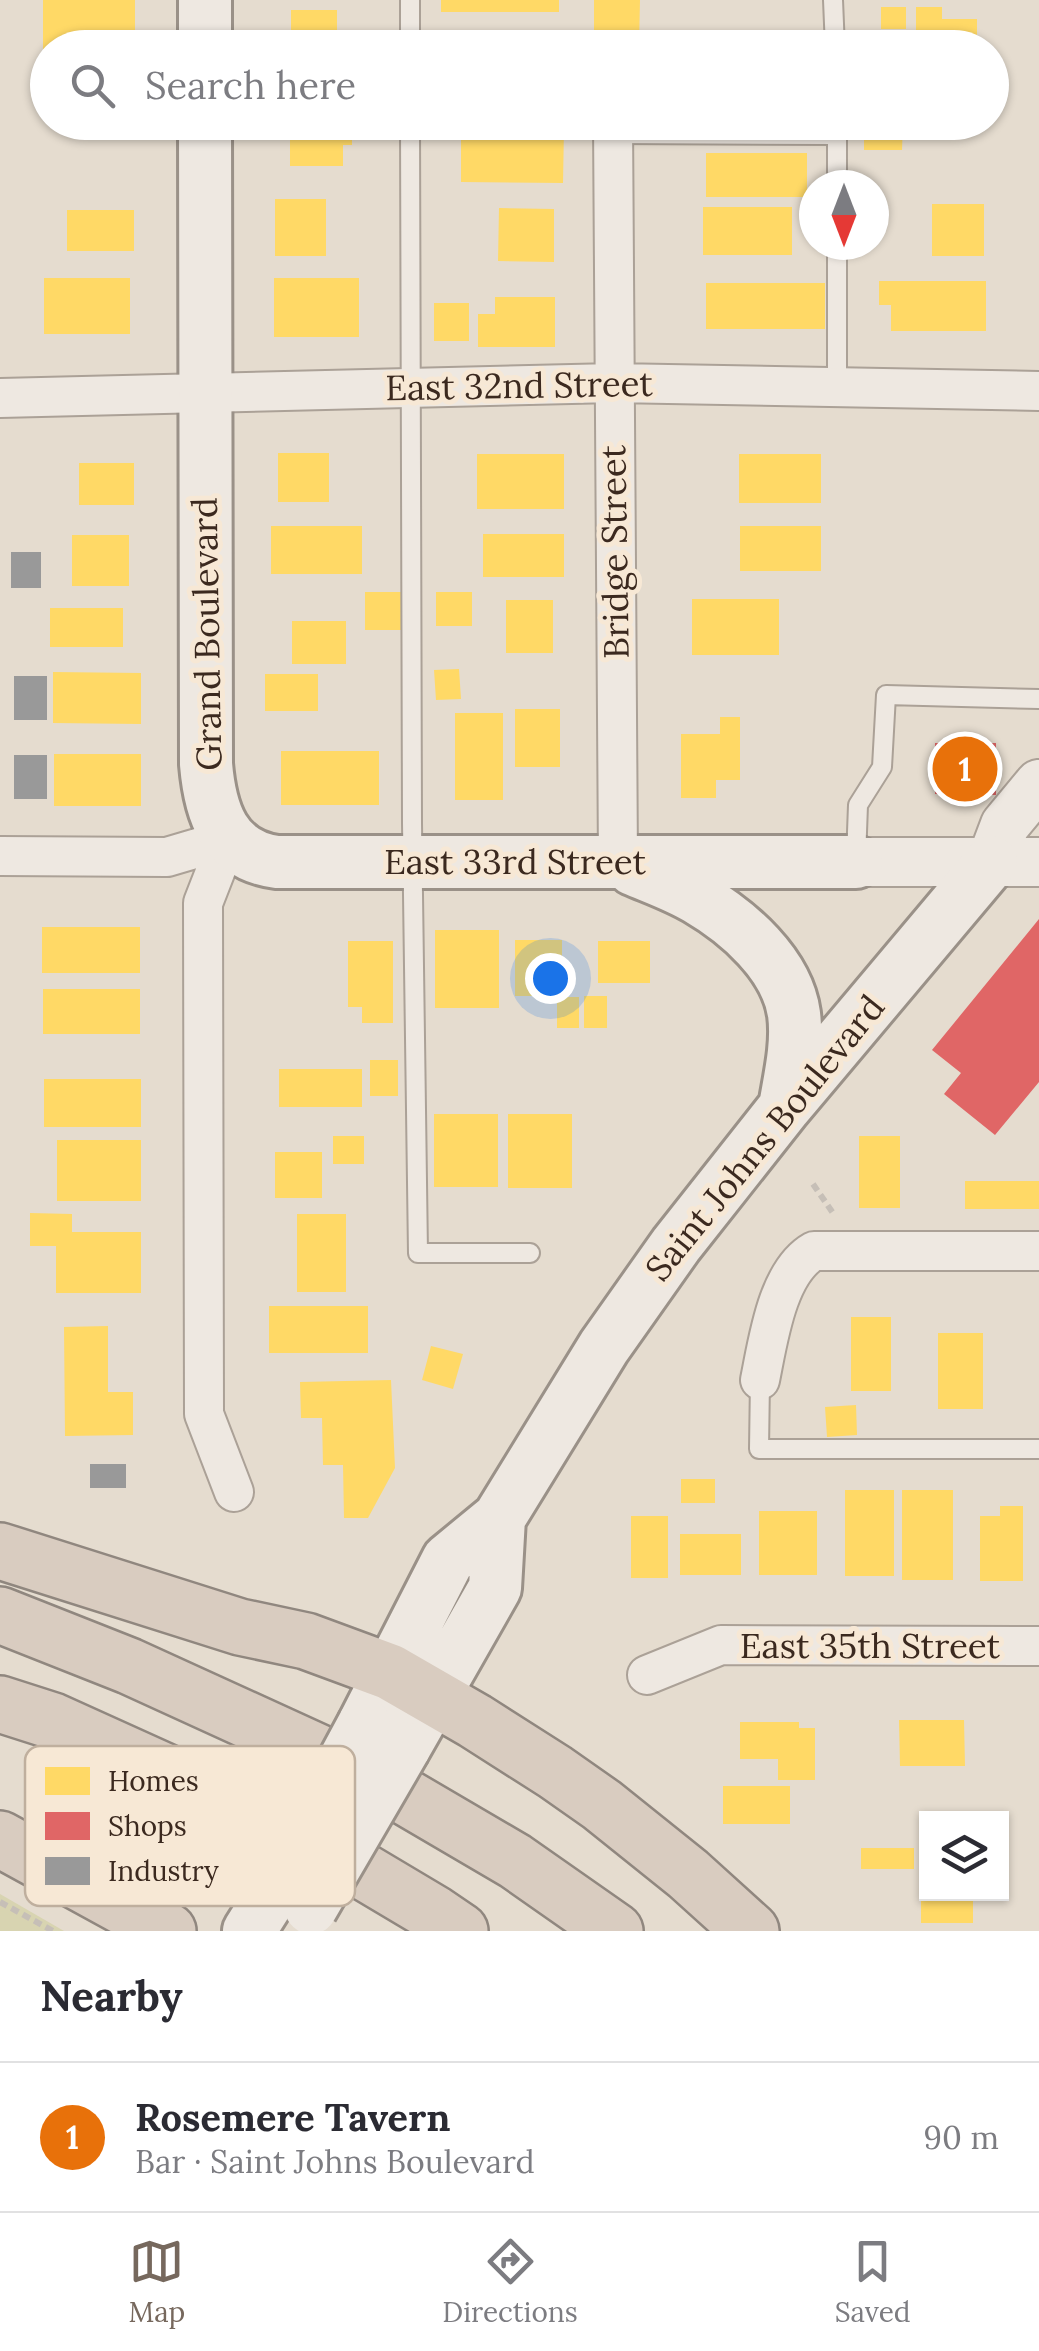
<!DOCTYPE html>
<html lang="en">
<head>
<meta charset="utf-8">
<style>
  :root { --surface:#fff; --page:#f7f7f7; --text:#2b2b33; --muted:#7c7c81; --line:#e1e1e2; --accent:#76685d }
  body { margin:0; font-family:Lora,serif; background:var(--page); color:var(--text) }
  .controls { position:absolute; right:30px; bottom:30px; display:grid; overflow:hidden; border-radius:0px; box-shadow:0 2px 8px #0004 }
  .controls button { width:90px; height:90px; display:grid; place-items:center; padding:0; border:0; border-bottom:2px solid var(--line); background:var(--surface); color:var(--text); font:50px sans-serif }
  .compass { position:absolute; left:799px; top:170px; width:90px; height:90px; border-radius:50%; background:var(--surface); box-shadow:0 2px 8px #0004; rotate:180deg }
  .you { position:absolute; left:550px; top:978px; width:35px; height:35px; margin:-25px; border:8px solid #fff; border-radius:50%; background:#1a73e8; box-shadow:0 0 0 15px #1a73e833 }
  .badge { display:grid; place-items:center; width:65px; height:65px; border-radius:50%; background:var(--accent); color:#fff; font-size:32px; font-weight:700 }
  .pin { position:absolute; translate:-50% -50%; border:5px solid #fff; box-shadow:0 2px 10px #0006 }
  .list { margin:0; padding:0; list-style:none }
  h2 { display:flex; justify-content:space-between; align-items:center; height:130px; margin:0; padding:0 40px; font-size:42px }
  h2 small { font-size:32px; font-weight:400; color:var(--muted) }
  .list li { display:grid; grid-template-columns:65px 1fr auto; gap:30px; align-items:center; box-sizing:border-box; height:150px; padding:0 40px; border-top:2px solid var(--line) }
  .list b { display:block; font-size:38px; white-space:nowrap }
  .list p { margin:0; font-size:32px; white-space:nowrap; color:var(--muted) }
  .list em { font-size:32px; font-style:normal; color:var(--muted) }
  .icon { flex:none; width:55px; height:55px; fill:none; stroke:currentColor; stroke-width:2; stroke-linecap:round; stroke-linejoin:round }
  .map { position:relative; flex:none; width:1039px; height:1931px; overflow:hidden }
  .search { position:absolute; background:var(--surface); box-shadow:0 2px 8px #0004; left:30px; right:30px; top:30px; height:110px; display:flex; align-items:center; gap:25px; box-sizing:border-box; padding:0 35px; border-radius:55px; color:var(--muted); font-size:38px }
  .sheet { height:280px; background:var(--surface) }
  nav { display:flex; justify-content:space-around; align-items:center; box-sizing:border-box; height:140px; border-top:2px solid var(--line); background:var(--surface); font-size:28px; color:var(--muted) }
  nav a { display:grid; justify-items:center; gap:5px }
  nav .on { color:var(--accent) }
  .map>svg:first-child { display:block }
  .green { fill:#d8d4b1 }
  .homes { fill:#ffd966 }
  .shops { fill:#e06666 }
  .industry { fill:#999 }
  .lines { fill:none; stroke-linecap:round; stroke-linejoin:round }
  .service-casing { stroke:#aba197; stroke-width:22 }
  .minor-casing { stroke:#aba197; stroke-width:42 }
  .tertiary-casing { stroke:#aba197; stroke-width:52 }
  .secondary-casing { stroke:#9a9188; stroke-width:58 }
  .motorway-casing { stroke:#90877f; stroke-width:60 }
  .path { stroke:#c6bfb7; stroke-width:6; stroke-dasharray:8 5; stroke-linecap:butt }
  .service { stroke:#eee8e1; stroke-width:18 }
  .minor { stroke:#eee8e1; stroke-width:38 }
  .tertiary { stroke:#eee8e1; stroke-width:48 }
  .secondary { stroke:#eee8e1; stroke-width:52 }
  .motorway { stroke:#d9ccc0; stroke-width:55 }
  .secondary-bridge-casing { stroke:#9a9188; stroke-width:58; stroke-linecap:butt }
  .secondary-bridge { stroke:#eee8e1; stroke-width:52 }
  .labels { text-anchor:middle; stroke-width:10; stroke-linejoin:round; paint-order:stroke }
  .street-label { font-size:35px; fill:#3b291f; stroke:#f7e8d5 }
  .key { fill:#f7e8d5; stroke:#bfaf9e; stroke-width:2.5 }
  .key-label { font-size:28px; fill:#3b291f }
</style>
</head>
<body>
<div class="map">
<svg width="1039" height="1931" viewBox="0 0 1039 1931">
  <rect width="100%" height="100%" fill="#e5dccf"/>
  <path class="green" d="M0,1894L64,1931H0Z"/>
  <path class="homes" d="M43,0H135V48H48V63H43Z
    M441,0H559V12H441Z
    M594,0H640L639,46H594Z
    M881,7H906V29H881Z
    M916,7H942V19H977V48H916Z
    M291,10H337V48H291Z
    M76,122H133V129H76Z
    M290,122H352V145H343V166H290Z
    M864,122H903L902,150H864Z
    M461,128H564L563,183L461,182Z
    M706,153H807V197H706Z
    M275,199H326V256H275Z
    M932,204H984V256H932Z
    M703,207H792V255H703Z
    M499,208L554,209V262L498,261Z
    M67,210H134V251H67Z
    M44,278H130V334H44Z
    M274,278H359V337H274Z
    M879,281H986V331H891V305H879Z
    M706,283H825V329H706Z
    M495,297H555V347H478V314H495Z
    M434,303H469V341H434Z
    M278,453H329V502H278Z
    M477,454H564V509H477Z
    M739,454H821V503H739Z
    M79,463H134V505H79Z
    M271,526H362V574H271Z
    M740,526H821V571H740Z
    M483,534H564V577H483Z
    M72,535H129V586H72Z
    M365,592H401V630H365Z
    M436,592H472V626H436Z
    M692,599H779V655H692Z
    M506,600H553V653H506Z
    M50,608H123V647H50Z
    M292,621H346V664H292Z
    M459,669L461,699L436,700L434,670Z
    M53,672L141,673V724L53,723Z
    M265,674H318V711H265Z
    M515,709H560V767H515Z
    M455,713H503V800H455Z
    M720,717H740V780H716V798H681V734H720Z
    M281,751H379V805H281Z
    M54,754H141V806H54Z
    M42,927H140V973H42Z
    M435,930H499V1008H435Z
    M515,940H562V997H579V1028H557V996H515Z
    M348,941H393V1023H362V1007H348Z
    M598,941H650V983H598Z
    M43,989H140V1034H43Z
    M584,996H607V1028H584Z
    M370,1060H398V1096H370Z
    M279,1069H362V1107H279Z
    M44,1079H141V1127H44Z
    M434,1114H498V1187H434Z
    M508,1114H572V1188H508Z
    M333,1136H364V1164H333Z
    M859,1136H900V1208H859Z
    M57,1140H141V1201H57Z
    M275,1152H322V1198H275Z
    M965,1181H1039V1209H965Z
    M30,1213L72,1214V1232H141V1293H56V1246H30Z
    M297,1214H346V1292H297Z
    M269,1306H368V1353H269Z
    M851,1317H891V1391H851Z
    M108,1326V1392H133V1435L65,1436L64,1327Z
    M938,1333H983V1409H938Z
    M431,1346L463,1354L453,1389L422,1380Z
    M391,1380L395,1468L368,1518H344L343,1465H323L322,1418H301L300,1382Z
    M856,1405L857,1435L827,1437L825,1407Z
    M681,1479H715V1503H681Z
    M845,1490H894V1576H845Z
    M902,1490H953V1580H902Z
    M1000,1506H1023V1581H980V1516H1000Z
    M759,1511H817V1575H759Z
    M631,1516H668V1578H631Z
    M680,1534H741V1575H680Z
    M899,1720H964L965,1766H900Z
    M740,1722H799V1728H815V1780H778V1759H740Z
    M723,1786H790V1824H723Z
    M861,1848H914V1869H861Z
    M921,1877H926V1894H973V1923H921Z"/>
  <path class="shops" d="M935,743H996V795L935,794Z
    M1039,919V1082L995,1135L944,1094L961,1073L932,1050Z"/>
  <path class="industry" d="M11,552H41V588H11Z
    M14,676H47V720H14Z
    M14,755H47V799H14Z
    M90,1464H126V1488H90Z"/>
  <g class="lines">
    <defs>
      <path id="service" d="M410,0V48
        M833,0L835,48
        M410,122L412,823L418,1253H530
        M837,122V185
        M613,134L837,135
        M837,245V387
        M856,859L858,805L882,767L886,695L1039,699
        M760,1380L759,1449H1039"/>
      <path id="minor" d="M613,122L618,862
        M0,398L614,383L1039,391
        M228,839L203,903L204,1414L234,1492
        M0,856L167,857L228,839
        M760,1380C768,1341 777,1272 814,1251H1039
        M647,1675L721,1645L1039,1646"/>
      <path id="tertiary" d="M856,862H1039
        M991,862L1005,825L1039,784"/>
      <path id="secondary" d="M205,48V0
        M205,122L206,764C210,811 223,855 277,862H856
        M633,869C654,878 677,886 697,898C738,922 787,964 794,1014C798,1045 790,1077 785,1107
        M364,1724L448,1560L499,1518L604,1347L676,1245L785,1107L991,862
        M404,1748L495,1588L499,1518
        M249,1931L273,1893"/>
      <path id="motorway" d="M0,1551L240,1627L306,1641L390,1672L475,1721L555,1772L602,1805L688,1874L751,1931
        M0,1615L129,1666L370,1776L515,1861L615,1931
        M0,1704L53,1721L294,1830L435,1914L460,1931
        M0,1839L168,1931"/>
    </defs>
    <use href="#service" class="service-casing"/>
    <use href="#minor" class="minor-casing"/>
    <use href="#tertiary" class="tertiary-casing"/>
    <use href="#secondary" class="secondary-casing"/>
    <use href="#motorway" class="motorway-casing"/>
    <path class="path" d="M813,1184L835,1216
      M0,1902L53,1931"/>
    <use href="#service" class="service"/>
    <use href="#minor" class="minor"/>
    <use href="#tertiary" class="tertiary"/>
    <use href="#secondary" class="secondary"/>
    <use href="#motorway" class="motorway"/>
    <defs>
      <path id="secondary-bridge" d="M273,1893L364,1724
        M311,1908L404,1748"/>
    </defs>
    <use href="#secondary-bridge" class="secondary-bridge-casing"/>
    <use href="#secondary-bridge" class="secondary-bridge"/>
  </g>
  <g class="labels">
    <g class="street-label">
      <text transform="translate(519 386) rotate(-1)" y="12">East 32nd Street</text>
      <text transform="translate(615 552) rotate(-91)" y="12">Bridge Street</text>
      <text transform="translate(207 634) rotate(-91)" y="12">Grand Boulevard</text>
      <text x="515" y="874">East 33rd Street</text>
      <text transform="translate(765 1138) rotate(-51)" y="12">Saint Johns Boulevard</text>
      <text x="870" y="1658">East 35th Street</text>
    </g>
  </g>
  <rect x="25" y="1746" width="330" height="160" rx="15" class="key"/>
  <rect x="45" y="1767" width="45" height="28" fill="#ffd966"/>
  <rect x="45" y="1812" width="45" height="28" fill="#e06666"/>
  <rect x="45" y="1857" width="45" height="28" fill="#999"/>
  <g class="key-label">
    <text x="108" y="1791">Homes</text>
    <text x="108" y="1836">Shops</text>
    <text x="108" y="1881">Industry</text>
  </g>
</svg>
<div class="controls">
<button><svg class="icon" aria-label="layers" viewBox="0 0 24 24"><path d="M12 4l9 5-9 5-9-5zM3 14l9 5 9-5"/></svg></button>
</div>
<svg class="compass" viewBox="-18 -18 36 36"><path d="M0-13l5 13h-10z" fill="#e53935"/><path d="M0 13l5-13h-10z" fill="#7c7c81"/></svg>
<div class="you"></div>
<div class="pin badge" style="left:965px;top:769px;background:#e8710a">1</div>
<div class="search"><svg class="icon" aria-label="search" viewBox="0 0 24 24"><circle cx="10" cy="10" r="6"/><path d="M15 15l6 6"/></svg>Search here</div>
</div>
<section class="sheet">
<h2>Nearby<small></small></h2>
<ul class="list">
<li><span class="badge" style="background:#e8710a">1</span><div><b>Rosemere Tavern</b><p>Bar · Saint Johns Boulevard</p></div><em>90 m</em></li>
</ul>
</section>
<nav>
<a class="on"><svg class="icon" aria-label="map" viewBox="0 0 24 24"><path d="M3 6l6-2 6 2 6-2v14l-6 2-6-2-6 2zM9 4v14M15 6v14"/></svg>Map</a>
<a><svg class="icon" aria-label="directions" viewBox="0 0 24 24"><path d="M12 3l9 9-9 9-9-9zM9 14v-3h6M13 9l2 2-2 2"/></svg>Directions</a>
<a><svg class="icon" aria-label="saved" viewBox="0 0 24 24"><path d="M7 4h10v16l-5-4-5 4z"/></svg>Saved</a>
</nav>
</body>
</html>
